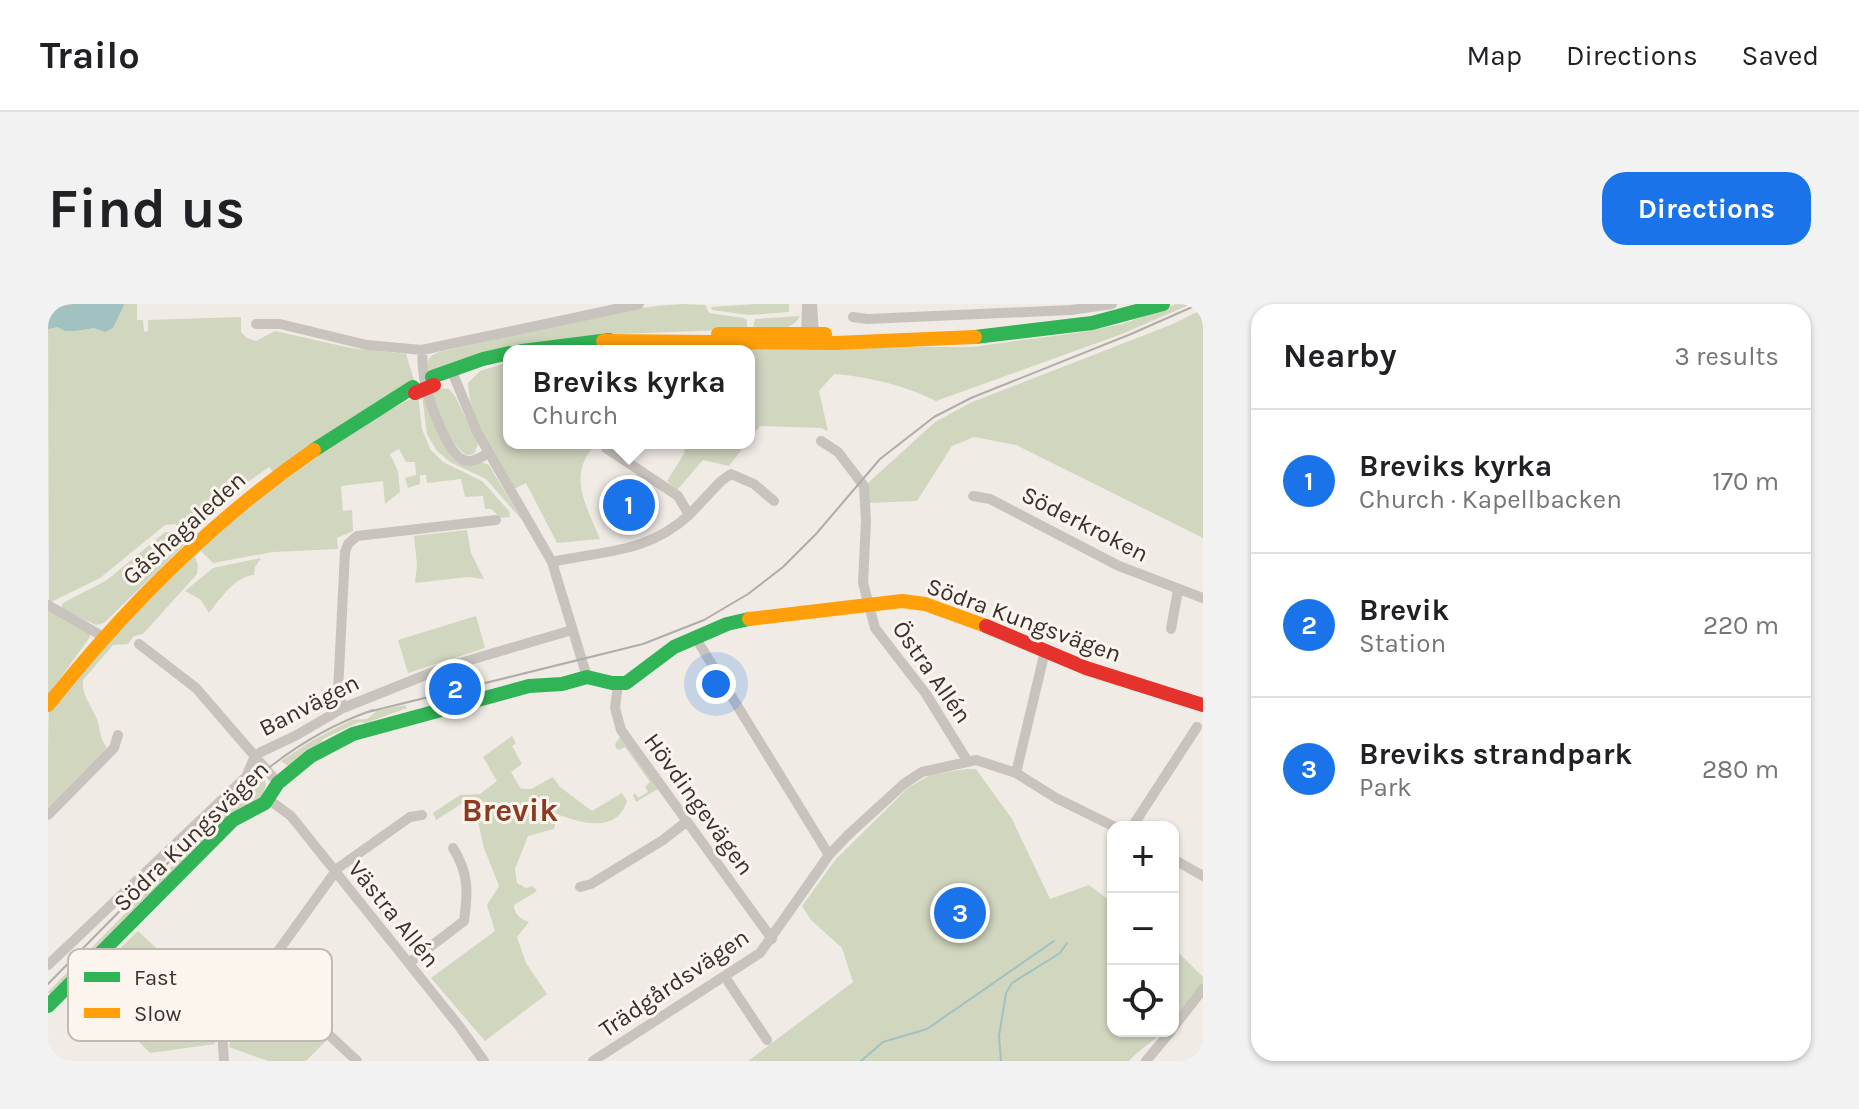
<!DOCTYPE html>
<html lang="en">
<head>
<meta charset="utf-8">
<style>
  :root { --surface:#fff; --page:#f2f2f2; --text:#202124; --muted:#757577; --line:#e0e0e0; --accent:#1a73e8 }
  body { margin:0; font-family:Karla,sans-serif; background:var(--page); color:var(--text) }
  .controls { position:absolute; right:24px; bottom:24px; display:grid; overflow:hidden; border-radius:16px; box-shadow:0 2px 6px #0004 }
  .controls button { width:72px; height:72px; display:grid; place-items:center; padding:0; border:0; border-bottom:2px solid var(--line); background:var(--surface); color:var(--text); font:40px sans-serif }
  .you { position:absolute; left:668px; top:380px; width:28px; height:28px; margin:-20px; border:6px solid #fff; border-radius:50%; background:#1a73e8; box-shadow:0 0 0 12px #1a73e833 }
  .badge { display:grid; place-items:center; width:52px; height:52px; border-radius:50%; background:var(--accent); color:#fff; font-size:26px; font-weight:700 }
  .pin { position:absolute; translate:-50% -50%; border:4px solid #fff; box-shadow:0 2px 8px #0006 }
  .popup { position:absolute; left:455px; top:41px; width:252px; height:104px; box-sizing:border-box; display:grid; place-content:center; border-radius:16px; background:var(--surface); filter:drop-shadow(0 2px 6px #0005); font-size:26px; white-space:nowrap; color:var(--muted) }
  .popup b { font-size:30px; color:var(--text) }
  .popup::after { content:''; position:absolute; left:50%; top:100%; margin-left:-16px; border:16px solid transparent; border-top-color:var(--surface) }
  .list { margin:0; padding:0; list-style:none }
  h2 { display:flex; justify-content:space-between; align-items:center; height:104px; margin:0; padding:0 32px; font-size:34px }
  h2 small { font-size:26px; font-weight:400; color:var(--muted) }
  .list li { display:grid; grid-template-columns:52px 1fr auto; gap:24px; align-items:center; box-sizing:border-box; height:144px; padding:0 32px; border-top:2px solid var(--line) }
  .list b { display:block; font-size:30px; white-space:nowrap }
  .list p { margin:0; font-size:26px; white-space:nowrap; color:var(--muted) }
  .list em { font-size:26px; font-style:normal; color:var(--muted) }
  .icon { flex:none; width:44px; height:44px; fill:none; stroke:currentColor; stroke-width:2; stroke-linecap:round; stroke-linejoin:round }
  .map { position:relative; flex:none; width:1155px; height:757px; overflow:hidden; border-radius:24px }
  header { display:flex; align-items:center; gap:48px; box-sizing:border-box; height:112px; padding:0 40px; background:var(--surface); border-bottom:2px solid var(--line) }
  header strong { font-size:38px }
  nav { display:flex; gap:44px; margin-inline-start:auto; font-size:28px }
  .intro { display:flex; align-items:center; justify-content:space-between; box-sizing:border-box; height:192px; padding:0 48px }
  h1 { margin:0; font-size:56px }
  .button { padding:20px 36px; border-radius:24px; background:var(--accent); color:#fff; font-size:28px; font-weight:700 }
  main { display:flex; gap:48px; padding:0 48px }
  aside { flex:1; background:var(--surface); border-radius:24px; box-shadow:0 2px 6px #0004 }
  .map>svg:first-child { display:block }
  .green { fill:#d1d6bf }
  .water { fill:#a1c2c1 }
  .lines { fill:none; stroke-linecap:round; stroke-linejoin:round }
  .stream { stroke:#a1c2c1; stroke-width:2 }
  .street { stroke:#c9c3be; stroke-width:10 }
  .fast { stroke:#30b455; stroke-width:14 }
  .slow { stroke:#ff9f0a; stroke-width:14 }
  .jam { stroke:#e5322d; stroke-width:14 }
  .tram { stroke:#b1aca8; stroke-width:2 }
  .jam-bridge { stroke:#e5322d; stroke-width:14 }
  .labels { text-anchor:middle; stroke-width:6; stroke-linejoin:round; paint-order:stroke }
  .street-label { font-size:24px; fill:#3b302b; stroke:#fbf5ee }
  .district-label { font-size:32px; font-weight:bold; fill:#8c3b22; stroke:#fbf5ee }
  .key { fill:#fbf5ee; stroke:#c1bab4; stroke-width:2 }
  .key-label { font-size:22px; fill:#3b302b }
</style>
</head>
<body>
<header>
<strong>Trailo</strong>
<nav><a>Map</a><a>Directions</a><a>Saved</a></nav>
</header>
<div class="intro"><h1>Find us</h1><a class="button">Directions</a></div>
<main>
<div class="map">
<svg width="1155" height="757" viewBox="0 0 1155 757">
  <rect width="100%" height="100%" fill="#f0ebe5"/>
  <path class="green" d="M0,0H89V16H95L96,28L100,27V16L193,13V28L199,34L208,37L227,27L303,44L358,50L367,79L225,168L221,163L172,198L138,228L127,220L117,221L52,274L1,299Z
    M635,0L657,1L661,9L695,14L699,16V25L549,31L452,45L381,71C379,58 378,53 391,48C471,32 554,4 635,0Z
    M709,0H741V8L701,11L664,6L663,3Z
    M1128,0H1143L1074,30L888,97C855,81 823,73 786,70L771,87L780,127L773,124L712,122L701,136V47H517L546,44L924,43L1028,29L1075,20Z
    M1155,5V234L968,141L926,133L904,142L869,197L820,199L819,180L887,118L924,98L1125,20Z
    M752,12C743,29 722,25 705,25L707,15Z
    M461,58V139H549C518,170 538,201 552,235L509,239L478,179L466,185C446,152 422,118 420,79L432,67Z
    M387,84L401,85L407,92L430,140L426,150L418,151C398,136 391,108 382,86Z
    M370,91L374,125L382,145L395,158L434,177L461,207L462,213L453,214L443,205H437L435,192L417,193L413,175L379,179L378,171H372V180L360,184L357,174L368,171L367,158H358L351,145L342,150L350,167L352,188L337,200L335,177L293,182L295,207L304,206L305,227L289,234L290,245L225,248L165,259L153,247L147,253L150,261L149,270L95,330L86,332L80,340L65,341L35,376C33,390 43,401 48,413C53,424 51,434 59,444L0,504C0,487 0,417 1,406C11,386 33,367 48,350C137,244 247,154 370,91Z
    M376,91L400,145L441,161L474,216L438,175L402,158L389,147L379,130L374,92Z
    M637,139H699L681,162L655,156L629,186L619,177L636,150Z
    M419,226L423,249L436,275L419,273L367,279L369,261L366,232Z
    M117,228H124L136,241L56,319L48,321L13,305L15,299L59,276Z
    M213,254L207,263L206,271C186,273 173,294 161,309L153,296L137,287L165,264Z
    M0,304L42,329V333L0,391Z
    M428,312L437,344L360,369L350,336Z
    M357,401L359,404L318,419L311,418L275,435L272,442L242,463L233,457L265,436L304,416L319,415L329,407Z
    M464,432L468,439L464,442L474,460L463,468L473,485H483L505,473L512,483L544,507L574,489L579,497C569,530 532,519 509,510L506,525L480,532L467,565L469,579L478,584L485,582L489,587L466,601C466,611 473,615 481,618L469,633L478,659L499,690L437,737L383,674L447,627L439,601L451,582L436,544L427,505L418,497L388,516L385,509L412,491L432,490L449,477L435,453Z
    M572,433L610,485L588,498L585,491L587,489L590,494L600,488L597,483L602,478L577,443L571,446L568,444L567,440Z
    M918,465H928L964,515L1002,595L1041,581L1065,599V727H1114C1105,739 1091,745 1081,757H700L805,678L794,644L763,616L754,602L788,555L861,483L883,471Z
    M216,472L218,482L214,492L3,691L0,688L182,503Z
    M90,627L179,710L181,716L169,717L164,723L167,740L102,749L35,680Z
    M1125,643L1155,673V679L1125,715Z
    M206,682L215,687L233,690L280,735L258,757H220L181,743L188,709Z"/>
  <path class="water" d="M25,0H75L76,1L65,24L57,28L46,24L27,27H17L9,23L0,25V5Z"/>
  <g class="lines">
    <path class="stream" d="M813,757L835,738L879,725L1006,637
      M953,757L951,732L958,689L964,679L1012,649L1019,639"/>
    <path class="street" d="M805,13L820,15L1023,6L1064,0
      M208,20H232L319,41L374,46L591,0
      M758,33L759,0
      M764,34L766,30L764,0
      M374,46C375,57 374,68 377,78C380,95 399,150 416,156C425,159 433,153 440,149
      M403,65L429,128L504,258L539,373
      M773,137L790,148L816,182L818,217L815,279L827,324L878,390L920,458
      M925,192L942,195L1071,262L1155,294
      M641,211L673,177L683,170L706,180L726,197
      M504,258C557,246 598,250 641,211L630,192L558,144V139
      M0,301L54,332
      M1123,325L1130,286
      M647,333L781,551
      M91,340L148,384L230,479
      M570,380L567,404L573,426L724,635
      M295,404L290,388L297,248L300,240L309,232L448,216
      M968,469L997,347
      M220,495L243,512L411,722L436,757
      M0,511L66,444L70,431
      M1084,523L1149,423
      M1125,555L1155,572
      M532,583L543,580L615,536L638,518
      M361,659L416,617C420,589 421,569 405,544
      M0,661L198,473L207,452L213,448L247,432L295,404L395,364L524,326
      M677,673L719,736
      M1125,724L1155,685
      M174,727L176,757
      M309,757L232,685L218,677L215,668L290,564L362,513L374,511
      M545,757L712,649L781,551L800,531L857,479L874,468L928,456L968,469L1008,494L1067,523
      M1098,757L1123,727"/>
    <path class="fast" d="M927,33L1044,19L1115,0
      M474,47L561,36
      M384,73L435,55L461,49
      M266,146L365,83
      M0,702L185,516L217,499L230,479L263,452L305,430L481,382L514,380L539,373L564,379H578L626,343L679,320L701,315"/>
    <path class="slow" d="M670,30H777
      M555,37L787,39L927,33
      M701,315L854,297L877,300L938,322
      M0,401C77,304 163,217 266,146"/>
    <path class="jam" d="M938,322L1038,364L1155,401"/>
    <path class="tram" d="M316,409L595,340L656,316L700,290L735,263L768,230L832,155L886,113L923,94L1083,30L1151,0
      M0,680C44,635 89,589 134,545C195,484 242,435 325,406"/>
    <path class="jam-bridge" d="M367,89L386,81"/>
  </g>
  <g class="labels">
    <g class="street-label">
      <text transform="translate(1037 220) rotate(27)" y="8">Söderkroken</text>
      <text transform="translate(136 224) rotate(-42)" y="8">Gåshagaleden</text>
      <text transform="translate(976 316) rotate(20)" y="8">Södra Kungsvägen</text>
      <text transform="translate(884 368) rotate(55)" y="8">Östra Allén</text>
      <text transform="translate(261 401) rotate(-27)" y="8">Banvägen</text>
      <text transform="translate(651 500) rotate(54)" y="8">Hövdingevägen</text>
      <text transform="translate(143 532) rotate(-44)" y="8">Södra Kungsvägen</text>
      <text transform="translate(346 610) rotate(51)" y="8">Västra Allén</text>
      <text transform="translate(626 679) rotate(-34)" y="8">Trädgårdsvägen</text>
    </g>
    <g class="district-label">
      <text x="462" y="517">Brevik</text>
    </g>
  </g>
  <rect x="20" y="645" width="264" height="92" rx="12" class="key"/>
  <rect x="36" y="668" width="36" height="10" fill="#30b455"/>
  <rect x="36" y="704" width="36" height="10" fill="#ff9f0a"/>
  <g class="key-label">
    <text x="86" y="681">Fast</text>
    <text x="86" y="717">Slow</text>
  </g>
</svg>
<div class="controls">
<button>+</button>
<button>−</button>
<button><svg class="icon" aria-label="locate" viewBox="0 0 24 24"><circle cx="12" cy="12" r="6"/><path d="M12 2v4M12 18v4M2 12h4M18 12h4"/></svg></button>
</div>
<div class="you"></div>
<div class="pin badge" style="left:581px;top:201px">1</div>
<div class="popup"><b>Breviks kyrka</b>Church</div>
<div class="pin badge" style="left:407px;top:385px">2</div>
<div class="pin badge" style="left:912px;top:609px">3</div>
</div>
<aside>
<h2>Nearby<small>3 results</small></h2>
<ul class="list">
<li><span class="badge">1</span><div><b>Breviks kyrka</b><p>Church · Kapellbacken</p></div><em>170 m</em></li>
<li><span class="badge">2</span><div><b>Brevik</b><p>Station</p></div><em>220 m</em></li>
<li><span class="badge">3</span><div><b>Breviks strandpark</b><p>Park</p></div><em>280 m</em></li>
</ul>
</aside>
</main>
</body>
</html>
